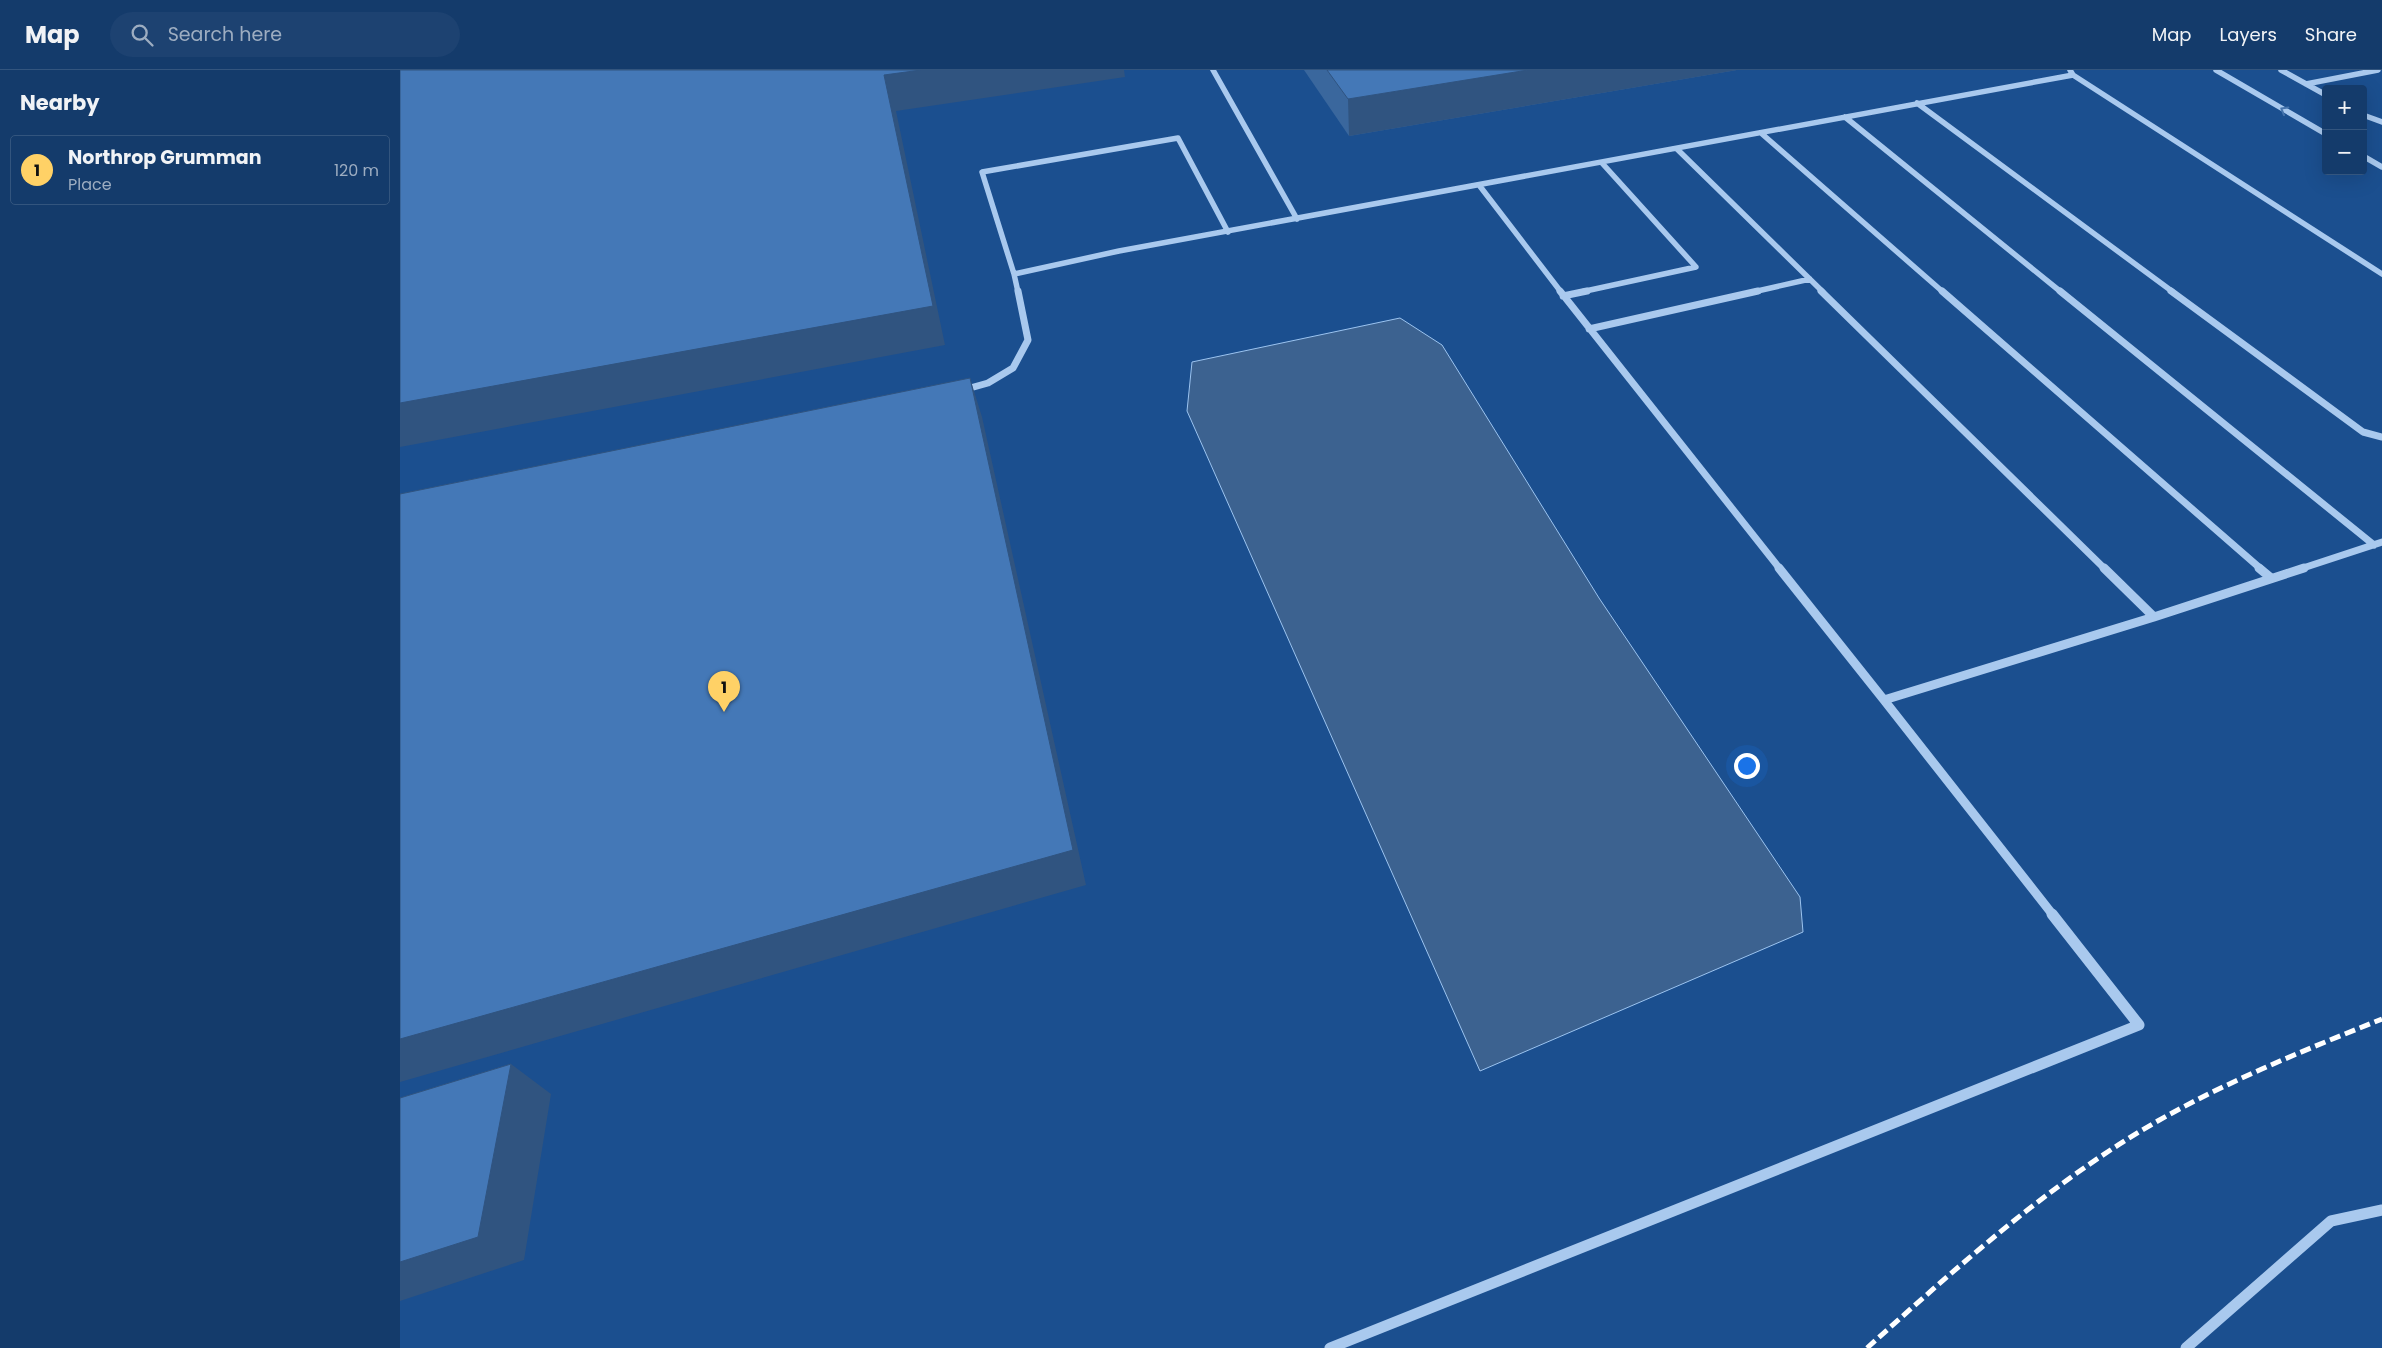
<!DOCTYPE html>
<html lang="en">
<head>
<meta charset="utf-8">
<style>
  :root { --surface:#143b6b; --page:#1d4271; --text:#f1f3f6; --muted:#9dadc1; --line:#33557e; --accent:#ffd166 }
  body { margin:0; font-family:Poppins,sans-serif; background:var(--page); color:var(--text) }
  .controls { position:absolute; right:15px; top:15px; display:grid; overflow:hidden; border-radius:5px; box-shadow:0 5px 20px #0002 }
  .controls button { width:45px; height:45px; display:grid; place-items:center; padding:0; border:0; border-bottom:1px solid var(--line); background:var(--surface); color:var(--text); font:25px sans-serif }
  .you { position:absolute; left:1346px; top:695px; width:18px; height:18px; margin:-12px; border:4px solid #fff; border-radius:50%; background:#1a73e8; box-shadow:0 0 0 8px #1a73e833 }
  .badge { display:grid; place-items:center; width:32px; height:32px; border-radius:50%; background:var(--accent); color:#111; font-size:16px; font-weight:700 }
  .pin { position:absolute; translate:-50% -41px; filter:drop-shadow(0 1px 2px #0008) }
  .pin::after { content:''; position:absolute; top:26px; width:18px; height:15px; background:inherit; clip-path:polygon(0 0,100% 0,50% 100%) }
  .list { margin:0; padding:0; list-style:none }
  h2 { display:flex; justify-content:space-between; align-items:center; height:65px; margin:0; padding:0 20px; font-size:21px }
  h2 small { font-size:16px; font-weight:400; color:var(--muted) }
  .list li { display:grid; grid-template-columns:32px 1fr auto; gap:15px; align-items:center; box-sizing:border-box; height:70px; margin:0 10px 10px; padding:0 10px; border:1px solid var(--line); border-radius:5px }
  .list b { display:block; font-size:19px; white-space:nowrap }
  .list p { margin:0; font-size:16px; white-space:nowrap; color:var(--muted) }
  .list em { font-size:16px; font-style:normal; color:var(--muted) }
  .icon { flex:none; width:28px; height:28px; fill:none; stroke:currentColor; stroke-width:2; stroke-linecap:round; stroke-linejoin:round }
  .map { position:relative; flex:none; width:1982px; height:1278px; overflow:hidden }
  header { display:flex; align-items:center; gap:30px; box-sizing:border-box; height:70px; padding:0 25px; background:var(--surface); border-bottom:1px solid var(--line) }
  header strong { font-size:24px }
  nav { display:flex; gap:28px; margin-inline-start:auto; font-size:18px }
  .search { width:350px; height:45px; background:var(--page); display:flex; align-items:center; gap:12px; box-sizing:border-box; padding:0 18px; border-radius:28px; color:var(--muted); font-size:19px }
  main { display:flex }
  aside { flex:1; background:var(--surface) }
  .map>svg:first-child { display:block }
  .water { fill:#3c6290; stroke:#9cc4f0 }
  .lines { fill:none; stroke-linecap:round; stroke-linejoin:round }
  .minor-far3 { stroke:#a9c9ee; stroke-width:5.5 }
  .minor-far2 { stroke:#a9c9ee; stroke-width:7 }
  .minor-far1 { stroke:#a9c9ee; stroke-width:9 }
  .minor { stroke:#a9c9ee; stroke-width:11 }
  .rail { stroke:#fff; stroke-width:5; stroke-dasharray:11 5; stroke-linecap:butt }
  .wall { fill:#3a679d }
  .shaded-wall { fill:#305480 }
  .building { fill:#4478b7; stroke:#305480 }
  .oneway { stroke:#4674ac }
</style>
</head>
<body>
<header>
<strong>Map</strong>
<div class="search"><svg class="icon" aria-label="search" viewBox="0 0 24 24"><circle cx="10" cy="10" r="6"/><path d="M15 15l6 6"/></svg>Search here</div>
<nav><a>Map</a><a>Layers</a><a>Share</a></nav>
</header>
<main>
<aside>
<h2>Nearby<small></small></h2>
<ul class="list">
<li><span class="badge">1</span><div><b>Northrop Grumman</b><p>Place</p></div><em>120 m</em></li>
</ul>
</aside>
<div class="map">
<svg width="1982" height="1278" viewBox="0 0 1982 1278">
  <rect width="100%" height="100%" fill="#1b4f8f"/>
  <path class="water" d="M1000,248L1042,275L1199,528L1400,827L1403,862L1080,1001L787,341L792,292Z"/>
  <g class="lines">
    <path class="minor-far3" d="M813,0L897,149
      M1670,0L1673,5L1982,204
      M1816,0L1926,64
      M1881,0L1926,25
      M1906,14L1978,0
      M1517,33L1773,222
      M1963,45L1982,52
      M1445,47L1661,222
      M1361,63L1543,222
      M1277,79L1423,222
      M1963,86L1982,97
      M1079,115L1161,222
      M614,204L582,102L778,68L828,162
      M618,222L614,204L719,181L1673,5
      M1181,222L1296,197L1202,93
      M1353,222L1410,209"/>
    <path class="minor-far2" d="M1160,221L1380,499
      M1421,221L1705,499
      M1542,221L1861,499
      M1660,221L1974,475
      M1771,221L1963,362L1982,367
      M1163,226L1187,221
      M1189,259L1358,221
      M563,320L588,313L613,298L628,270L618,221
      M1900,499L1982,472"/>
    <path class="minor-far1" d="M1379,498L1484,630
      M1704,498L1754,547L1904,498
      M1859,498L1871,508
      M1653,845L1484,630L1754,547"/>
    <path class="minor" d="M930,1278L1739,955L1652,844
      M1786,1278L1931,1151L1982,1140"/>
    <path class="rail" d="M1467,1278C1553,1201 1640,1122 1739,1062C1815,1016 1900,982 1982,949"/>
  </g>
  <path class="wall" d="M904,0H1337L949,66Z"/>
  <path class="shaded-wall" d="M521,0H724L725,7L496,41L545,275L0,377V333L484,5Z
    M1128,0H1337L949,66L948,29Z
    M570,308L582,347L686,815L0,1012V969Z
    M111,994L151,1024L124,1190L0,1231V1192Z"/>
  <path class="building" d="M0,0H521L484,5L533,236L0,333Z
    M927,0H1128L948,29Z
    M570,308L673,780L0,969V424Z
    M111,994L78,1167L0,1192V1028Z"/>
  <defs><path id="oneway-chevron" d="M-2-3.5L2.5 0L-2 3.5" fill="none" stroke-width="1.6" stroke-linecap="round" stroke-linejoin="round" transform="scale(1.25)"/></defs>
  <use class="oneway" href="#oneway-chevron" transform="translate(1884 40) rotate(-150)"/>
</svg>
<div class="controls">
<button>+</button>
<button>−</button>
</div>
<div class="you"></div>
<div class="pin badge" style="left:324px;top:642px">1</div>
</div>
</main>
</body>
</html>
